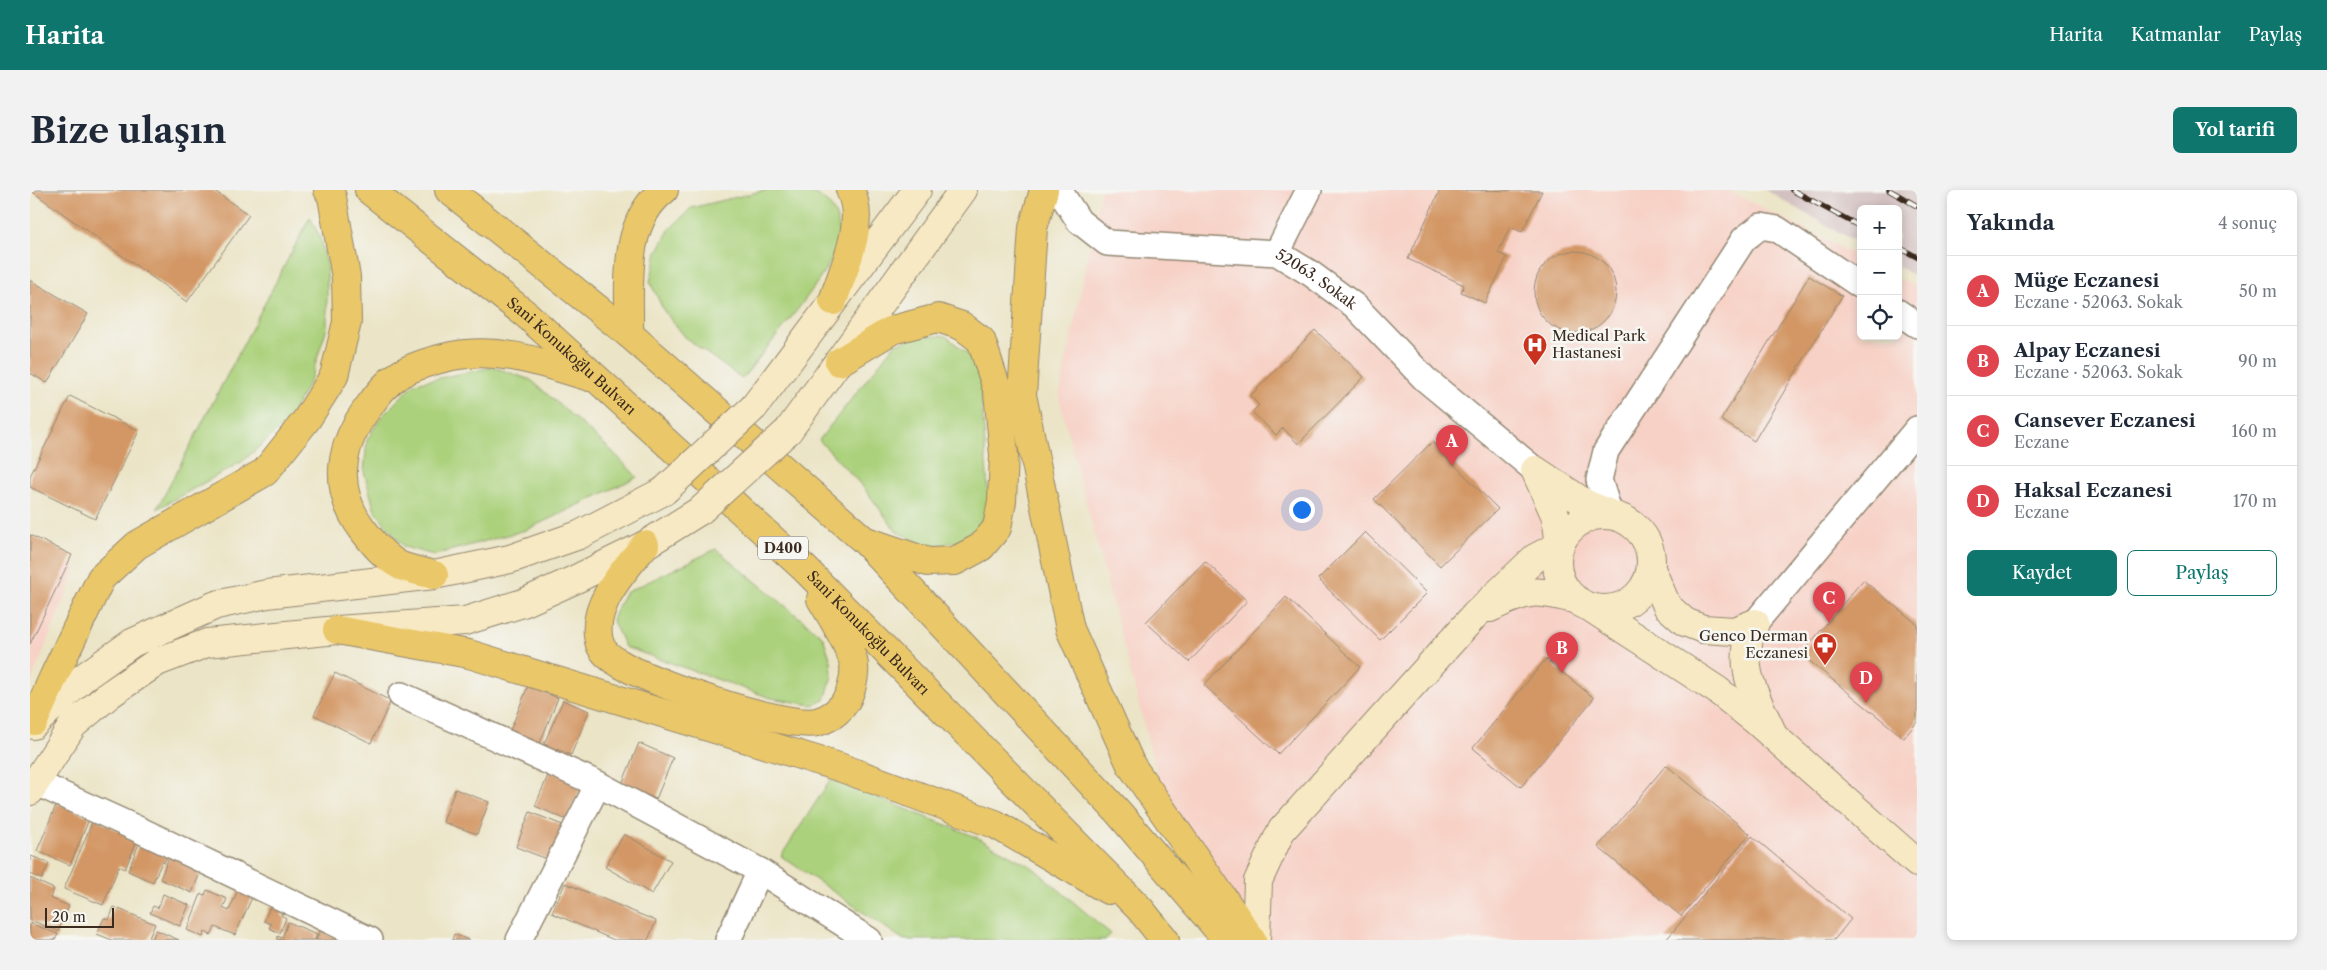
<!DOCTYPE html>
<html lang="tr">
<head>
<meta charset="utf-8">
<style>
  :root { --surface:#fff; --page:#f2f2f3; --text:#1f2937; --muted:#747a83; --line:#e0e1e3; --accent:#0f766e }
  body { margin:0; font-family:"Libre Caslon Text",serif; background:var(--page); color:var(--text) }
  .controls { position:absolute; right:15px; top:15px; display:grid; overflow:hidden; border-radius:8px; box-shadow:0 2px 8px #0003 }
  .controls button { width:45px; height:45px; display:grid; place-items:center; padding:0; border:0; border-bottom:1px solid var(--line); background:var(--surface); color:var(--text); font:25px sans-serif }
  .scale { position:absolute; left:15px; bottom:12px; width:69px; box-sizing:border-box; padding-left:5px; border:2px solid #3b2a1e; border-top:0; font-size:14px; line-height:18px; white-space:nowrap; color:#3b2a1e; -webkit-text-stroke:4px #f6f6f2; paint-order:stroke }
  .you { position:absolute; left:1271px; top:319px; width:18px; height:18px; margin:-12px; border:4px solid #fff; border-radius:50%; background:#1a73e8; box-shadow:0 0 0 8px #1a73e833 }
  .badge { display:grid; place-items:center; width:32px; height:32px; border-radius:50%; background:var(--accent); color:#fff; font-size:16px; font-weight:700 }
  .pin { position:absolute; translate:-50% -41px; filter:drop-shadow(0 1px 2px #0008) }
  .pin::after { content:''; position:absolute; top:26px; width:18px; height:15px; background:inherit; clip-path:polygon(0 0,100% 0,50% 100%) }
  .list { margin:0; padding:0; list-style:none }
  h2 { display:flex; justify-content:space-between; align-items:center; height:65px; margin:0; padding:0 20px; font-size:21px }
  h2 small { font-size:16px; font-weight:400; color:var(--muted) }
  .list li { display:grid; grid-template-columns:32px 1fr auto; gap:15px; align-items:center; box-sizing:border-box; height:70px; padding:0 20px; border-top:1px solid var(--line) }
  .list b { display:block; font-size:19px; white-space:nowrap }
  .list p { margin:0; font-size:16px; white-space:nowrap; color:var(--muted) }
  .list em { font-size:16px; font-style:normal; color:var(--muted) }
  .actions { display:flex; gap:10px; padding:15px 20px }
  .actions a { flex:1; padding:11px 0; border:1px solid var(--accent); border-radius:8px; text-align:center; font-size:18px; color:var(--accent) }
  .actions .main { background:var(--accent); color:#fff }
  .icon { flex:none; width:28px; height:28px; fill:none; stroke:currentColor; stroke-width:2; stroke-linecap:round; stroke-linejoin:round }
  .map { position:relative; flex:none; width:1887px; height:750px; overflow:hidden; border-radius:8px }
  header { display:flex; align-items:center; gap:30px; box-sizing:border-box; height:70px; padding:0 25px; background:var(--accent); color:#fff }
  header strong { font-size:24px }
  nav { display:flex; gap:28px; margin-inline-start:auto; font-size:18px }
  .intro { display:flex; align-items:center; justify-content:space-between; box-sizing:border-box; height:120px; padding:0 30px }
  h1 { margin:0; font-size:35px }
  .button { padding:12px 22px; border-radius:8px; background:var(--accent); color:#fff; font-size:18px; font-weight:700 }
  main { display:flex; gap:30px; padding:0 30px }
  aside { flex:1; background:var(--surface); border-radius:8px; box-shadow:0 2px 8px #0003 }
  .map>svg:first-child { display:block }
  .built { fill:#f7d1c6 }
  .industrial { fill:#d2bfbf }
  .green { fill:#abd17b; stroke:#737e4c }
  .building { fill:#d39765 }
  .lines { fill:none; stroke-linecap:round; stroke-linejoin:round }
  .street-casing { stroke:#938772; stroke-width:28 }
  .secondary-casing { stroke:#938772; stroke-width:30 }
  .highway-casing { stroke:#938772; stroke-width:30 }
  .street { stroke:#fff; stroke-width:25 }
  .secondary { stroke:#f7e9c3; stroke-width:28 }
  .highway { stroke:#eac769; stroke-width:28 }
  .rail-casing { stroke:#3b2a1e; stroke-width:5.5 }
  .rail { stroke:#f6f6f2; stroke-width:4; stroke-dasharray:11; stroke-linecap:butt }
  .secondary-bridge-casing { stroke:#938772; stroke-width:30; stroke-linecap:butt }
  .secondary-bridge { stroke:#f7e9c3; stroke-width:28 }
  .labels { text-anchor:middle; stroke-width:5; stroke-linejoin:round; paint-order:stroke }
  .shield { fill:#f6f6f2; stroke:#73675e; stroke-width:1 }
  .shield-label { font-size:14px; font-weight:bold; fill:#3b2a1e }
  .street-label { font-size:15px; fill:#3b2a1e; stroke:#f6f6f2 }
  .poi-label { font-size:15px; fill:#3b2a1e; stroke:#f6f6f2; text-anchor:start }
</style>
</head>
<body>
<header>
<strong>Harita</strong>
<nav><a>Harita</a><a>Katmanlar</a><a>Paylaş</a></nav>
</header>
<div class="intro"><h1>Bize ulaşın</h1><a class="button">Yol tarifi</a></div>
<main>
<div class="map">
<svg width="1887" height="750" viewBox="0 0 1887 750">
  <rect width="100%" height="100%" fill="#f6f6f2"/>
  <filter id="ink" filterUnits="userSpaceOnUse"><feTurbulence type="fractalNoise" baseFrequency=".02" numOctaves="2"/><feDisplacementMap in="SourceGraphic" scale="10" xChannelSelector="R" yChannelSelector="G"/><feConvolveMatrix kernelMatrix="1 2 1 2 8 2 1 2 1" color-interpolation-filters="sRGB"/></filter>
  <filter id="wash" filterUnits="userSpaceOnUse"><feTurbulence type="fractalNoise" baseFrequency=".0096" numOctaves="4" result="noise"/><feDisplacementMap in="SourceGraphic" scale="20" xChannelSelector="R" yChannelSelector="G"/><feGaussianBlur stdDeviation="1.12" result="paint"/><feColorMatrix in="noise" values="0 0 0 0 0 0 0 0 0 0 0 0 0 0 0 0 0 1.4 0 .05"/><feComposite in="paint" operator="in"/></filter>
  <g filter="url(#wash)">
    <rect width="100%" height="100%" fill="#ebe4c6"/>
    <path class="built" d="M1071,0H1697L1831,68V146H1868V88L1887,97V750H1240L1138,627L1029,208Z
      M0,351L47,377L0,495Z"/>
    <path class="industrial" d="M1735,0H1887V87L1868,77V19H1831V55Z"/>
    <path class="green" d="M736,0C749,0 767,0 778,1C800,8 812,28 809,51C805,79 732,163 712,189L656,148L634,121L620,92L627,62L639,40L661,18Z
      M280,27L290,47L297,75V137L280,191L256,233L213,271L127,319Z
      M890,146H916L938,164L950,181L959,317L945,341L928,351L901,358L867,342L834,298L789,250L865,154Z
      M463,177L501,190L582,261L607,287L496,340L404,365L374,357L345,321L334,282L337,250L351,227L385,193Z
      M686,359L793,447L801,471L802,487L795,510L782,515L741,508L595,457L582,429L595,403Z
      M801,589L946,647L1002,677L1081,744L1075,750H874L751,666Z"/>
    <g id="blocks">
      <path class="building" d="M0,0H183L219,25L157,112Z
        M1410,0L1512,1L1492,42L1480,37L1468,63L1477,67L1455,113L1431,102L1434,95L1378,69Z
        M1504 102a41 41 0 1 1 82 0a41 41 0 1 1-82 0Z
        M1779,86L1812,106L1724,251L1691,230Z
        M0,90L58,124L17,193L0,183Z
        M1285,140L1334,187L1268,254L1253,238L1246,245L1222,222L1229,215L1220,206Z
        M40,206L109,241L65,329L0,297V286Z
        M1402,252L1468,319L1410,376L1344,309Z
        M1335,342L1397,403L1350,450L1288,389Z
        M0,345L42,365L0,454Z
        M1175,371L1217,411L1159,472L1116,432Z
        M1833,390L1887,434V532L1874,548L1771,464Z
        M1256,407L1330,477L1248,564L1174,495Z
        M1516,469L1564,508L1491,597L1443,558Z
        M305,483L361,511L341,553L284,525Z
        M498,496L528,508L510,553L480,541Z
        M533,510L559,521L541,565L514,554Z
        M609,553L643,568L626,609L592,594Z
        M1636,575L1720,644L1651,726L1568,657Z
        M520,581L552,595L537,630L505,616Z
        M425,599L459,612L447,644L413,632Z
        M27,613L60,627L40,675L7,661Z
        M500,622L535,636L522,671L486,657Z
        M64,628L107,651L95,679L89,676L73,715L34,699Z
        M594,644L641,671L622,704L575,677Z
        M1722,646L1821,729L1804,750H1636Z
        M110,651L139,662L134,673L132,672L123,692L98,681Z
        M142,660L173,675L162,703L130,689Z
        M1,666L19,673L12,689L0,684Z
        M0,688L24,699L20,708L39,716L28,741L0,730Z
        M535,693L626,731L618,750H584L522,723Z
        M210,695L225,701L205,745L185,737L181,745L175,742L173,747L157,740L171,704L175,705L177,700L197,709L193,718L199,721Z
        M133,704L159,715L150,736L120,723L123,716L128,718Z
        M240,716L252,721L251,725L256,728L250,743L239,738L241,734L234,731Z
        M84,717L125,734L118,750H82L67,744L74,728L79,730Z
        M258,732L287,744L285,750H247L248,746L252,748Z
        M0,733L28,744L25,750H0Z
        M126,740L149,750H122Z
        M290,741L311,750H317H286Z
        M424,744L439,750H422Z"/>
    </g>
  </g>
  <g filter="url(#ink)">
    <use href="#blocks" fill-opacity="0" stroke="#938772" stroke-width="1"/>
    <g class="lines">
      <defs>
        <g id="street">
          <path id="s1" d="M1029,0L1049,31L1077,53L1247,63L1280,83L1325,116L1395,189L1505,280"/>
          <path d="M1247,63L1279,0"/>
          <path d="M1868,122L1887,135"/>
          <path d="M1580,324L1569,290L1576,261L1714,49L1731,36L1747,39L1831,96"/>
          <path d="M1725,433L1887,239"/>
          <path d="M371,505L568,594L730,681L839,750"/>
          <path d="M0,590L112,641L340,750"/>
          <path d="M489,750L568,594"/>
          <path d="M698,750L730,681"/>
        </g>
        <path id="secondary" d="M724,217L887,0
          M758,241L933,0
          M1505,280L1556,314L1580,324
          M1527 372a47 47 0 1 1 94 0a47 47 0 1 1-94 0Z
          M1622,381L1637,416L1655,432L1673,439L1704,441L1725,433
          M1460,418C1498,399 1506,399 1547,410
          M1561,418L1687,500L1725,530L1887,673
          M1725,433C1705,474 1724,503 1741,540
          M3,535L54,487L102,453L186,415L237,404L404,385L480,369L549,345L634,301
          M0,601L43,535L80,504L127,472L177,453L307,440L435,431L493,413L544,390L615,355L671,320
          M1226,750L1228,691L1251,641L1445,425L1505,368L1530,355L1526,327L1505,280"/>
        <g id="highway">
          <path id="s2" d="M339,0L498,126L775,379L1110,719L1135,750"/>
          <path d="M419,0L599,144L835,351L1088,622L1197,750"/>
          <path d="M1014,0L1003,38L992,205L1040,439L1101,575L1222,750"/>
          <path d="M803,111C813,79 837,33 820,0"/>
          <path d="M599,144C600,97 591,33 634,0"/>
          <path d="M809,172L862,140L908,128L932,136L951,150L968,202L974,265L972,311L967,338L951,357L925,371L898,372L836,351"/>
          <path d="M615,355C595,379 560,416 569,451C571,461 580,468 589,473C619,492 755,539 787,532C801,528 812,519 818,507C823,496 826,481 823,470C816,449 802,428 791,409"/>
          <path d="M404,385C394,382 381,380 371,376C356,369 343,353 333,340C301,298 310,253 340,215C347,205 355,194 366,187C381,176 404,170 422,166C469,156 516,174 560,187"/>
          <path d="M307,440L439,464L809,577L965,634L1078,700"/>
          <path d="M4,531L24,486L71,388L107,355L235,282L277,229L304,186L317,132L316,87L302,7L298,0"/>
        </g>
      </defs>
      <use href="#street" class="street-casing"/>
      <use href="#secondary" class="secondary-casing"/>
      <use href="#highway" class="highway-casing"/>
      <use href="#street" class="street"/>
      <use href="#secondary" class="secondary"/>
      <use href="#highway" class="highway"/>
      <defs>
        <path id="rail" d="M1762,0L1831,37
          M1859,0L1887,16
          M1868,57L1887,67"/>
      </defs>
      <use href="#rail" class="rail-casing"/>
      <use href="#rail" class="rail"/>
      <defs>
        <path id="secondary-bridge" d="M634,301L724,217
          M671,320L758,241"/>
      </defs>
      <use href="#secondary-bridge" class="secondary-bridge-casing"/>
      <use href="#secondary-bridge" class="secondary-bridge"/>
    </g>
  </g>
  <defs>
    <symbol id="hospital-pin" viewBox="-11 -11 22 30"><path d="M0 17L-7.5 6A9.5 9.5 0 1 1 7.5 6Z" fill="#c8321e" stroke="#f6f6f2"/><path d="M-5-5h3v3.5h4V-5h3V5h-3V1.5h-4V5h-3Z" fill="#fff"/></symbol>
    <symbol id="pharmacy-pin" viewBox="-11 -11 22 30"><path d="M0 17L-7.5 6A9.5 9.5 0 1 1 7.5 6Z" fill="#c8321e" stroke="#f6f6f2"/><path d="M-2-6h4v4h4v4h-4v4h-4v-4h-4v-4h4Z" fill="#fff"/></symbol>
  </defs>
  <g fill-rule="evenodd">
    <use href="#hospital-pin" x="1491" y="141" width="28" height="38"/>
    <use href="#pharmacy-pin" x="1781" y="441" width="28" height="38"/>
  </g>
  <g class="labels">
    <rect class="shield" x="728" y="346.5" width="50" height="23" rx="4"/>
    <g class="shield-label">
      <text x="753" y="363">D400</text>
    </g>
    <g class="street-label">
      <text dy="5" stroke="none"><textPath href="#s1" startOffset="290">52063. Sokak</textPath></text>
      <text dy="5" stroke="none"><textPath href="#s2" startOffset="262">Sani Konukoğlu Bulvarı</textPath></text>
      <text dy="5" stroke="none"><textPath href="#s2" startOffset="668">Sani Konukoğlu Bulvarı</textPath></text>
    </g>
    <g class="poi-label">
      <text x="1522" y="151">Medical Park<tspan x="1522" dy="17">Hastanesi</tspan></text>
      <text x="1778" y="451" text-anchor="end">Genco Derman<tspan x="1778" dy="17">Eczanesi</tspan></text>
    </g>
  </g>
</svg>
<div class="controls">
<button>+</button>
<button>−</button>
<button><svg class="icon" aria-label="locate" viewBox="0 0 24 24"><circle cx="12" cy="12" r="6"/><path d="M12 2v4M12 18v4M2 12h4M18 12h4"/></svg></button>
</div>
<div class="scale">20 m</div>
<div class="you"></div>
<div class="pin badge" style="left:1422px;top:276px;background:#e0444e">A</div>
<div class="pin badge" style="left:1532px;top:483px;background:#e0444e">B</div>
<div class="pin badge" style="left:1799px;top:433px;background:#e0444e">C</div>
<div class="pin badge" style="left:1836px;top:513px;background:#e0444e">D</div>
</div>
<aside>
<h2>Yakında<small>4 sonuç</small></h2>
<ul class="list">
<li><span class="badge" style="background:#e0444e">A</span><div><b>Müge Eczanesi</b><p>Eczane · 52063. Sokak</p></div><em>50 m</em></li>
<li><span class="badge" style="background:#e0444e">B</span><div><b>Alpay Eczanesi</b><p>Eczane · 52063. Sokak</p></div><em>90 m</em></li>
<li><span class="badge" style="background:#e0444e">C</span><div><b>Cansever Eczanesi</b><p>Eczane</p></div><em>160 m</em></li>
<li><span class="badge" style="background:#e0444e">D</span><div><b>Haksal Eczanesi</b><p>Eczane</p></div><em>170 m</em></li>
</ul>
<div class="actions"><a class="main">Kaydet</a><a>Paylaş</a></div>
</aside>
</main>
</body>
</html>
